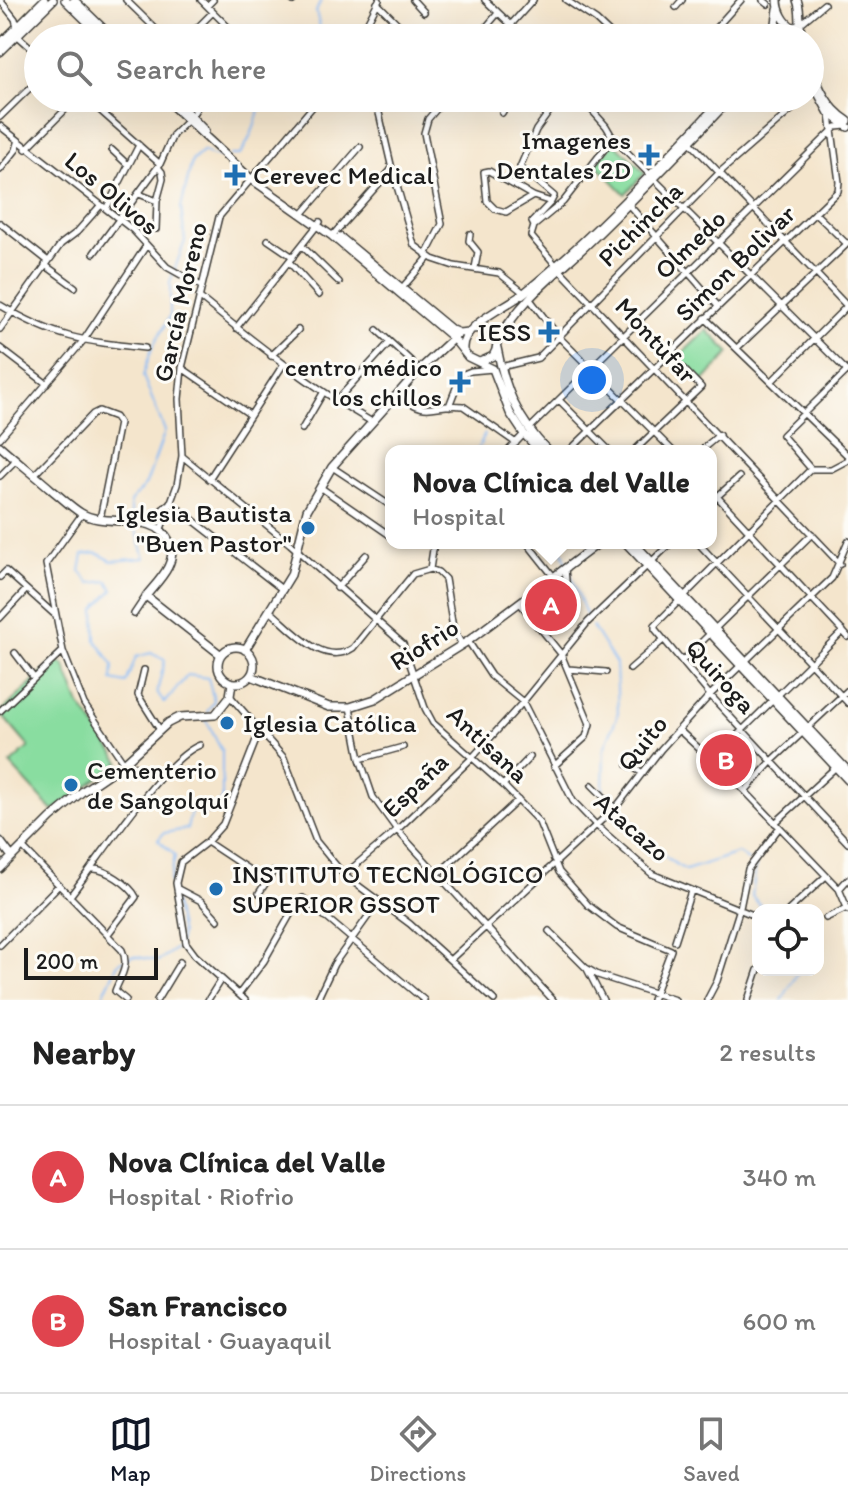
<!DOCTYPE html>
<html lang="en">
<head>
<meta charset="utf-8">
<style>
  :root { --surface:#fff; --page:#f6f6f6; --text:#222; --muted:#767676; --line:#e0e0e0; --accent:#111827 }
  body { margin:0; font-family:Itim,sans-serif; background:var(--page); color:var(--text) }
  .controls { position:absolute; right:24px; bottom:24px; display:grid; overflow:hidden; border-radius:16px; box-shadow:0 8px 32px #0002 }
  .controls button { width:72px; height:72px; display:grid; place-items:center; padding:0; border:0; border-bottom:2px solid var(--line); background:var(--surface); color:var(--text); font:40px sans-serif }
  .scale { position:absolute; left:24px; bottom:20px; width:134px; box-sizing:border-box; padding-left:8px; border:4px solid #1c1c1c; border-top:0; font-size:22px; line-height:28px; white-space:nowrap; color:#1c1c1c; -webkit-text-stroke:6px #fdfcf7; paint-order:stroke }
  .you { position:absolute; left:592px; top:380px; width:28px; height:28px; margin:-20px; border:6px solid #fff; border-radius:50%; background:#1a73e8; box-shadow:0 0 0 12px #1a73e833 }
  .badge { display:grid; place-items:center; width:52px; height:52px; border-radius:50%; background:var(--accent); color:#fff; font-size:26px; font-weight:700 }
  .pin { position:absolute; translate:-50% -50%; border:4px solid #fff; box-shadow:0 2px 8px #0006 }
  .popup { position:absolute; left:385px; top:445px; width:332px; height:104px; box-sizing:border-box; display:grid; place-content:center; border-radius:16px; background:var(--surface); filter:drop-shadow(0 2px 6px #0005); font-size:26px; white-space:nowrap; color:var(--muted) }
  .popup b { font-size:30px; color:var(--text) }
  .popup::after { content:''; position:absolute; left:50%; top:100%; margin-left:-16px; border:16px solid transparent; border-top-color:var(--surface) }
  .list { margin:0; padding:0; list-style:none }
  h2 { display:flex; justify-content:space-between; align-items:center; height:104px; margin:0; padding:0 32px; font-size:34px }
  h2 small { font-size:26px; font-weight:400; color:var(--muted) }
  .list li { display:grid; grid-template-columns:52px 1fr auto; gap:24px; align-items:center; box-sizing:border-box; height:144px; padding:0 32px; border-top:2px solid var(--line) }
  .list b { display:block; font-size:30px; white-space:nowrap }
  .list p { margin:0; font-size:26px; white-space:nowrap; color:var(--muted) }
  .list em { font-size:26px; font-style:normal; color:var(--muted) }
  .icon { flex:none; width:44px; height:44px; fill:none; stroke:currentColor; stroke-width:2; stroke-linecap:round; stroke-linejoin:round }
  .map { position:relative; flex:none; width:848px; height:1000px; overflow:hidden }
  .search { position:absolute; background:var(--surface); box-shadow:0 8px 32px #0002; left:24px; right:24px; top:24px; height:88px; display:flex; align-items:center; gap:20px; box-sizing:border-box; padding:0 28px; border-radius:44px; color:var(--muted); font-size:30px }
  .sheet { height:392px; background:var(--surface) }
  nav { display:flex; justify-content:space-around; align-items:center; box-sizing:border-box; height:112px; border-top:2px solid var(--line); background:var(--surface); font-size:22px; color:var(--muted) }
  nav a { display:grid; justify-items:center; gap:4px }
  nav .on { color:var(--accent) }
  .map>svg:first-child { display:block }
  .green { fill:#89dda0; stroke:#527c5e; stroke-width:2 }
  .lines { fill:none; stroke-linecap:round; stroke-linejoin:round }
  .stream { stroke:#88bbf6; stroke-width:2 }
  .street-casing { stroke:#3c3a36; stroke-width:8 }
  .secondary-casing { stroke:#3c3a36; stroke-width:10 }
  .street { stroke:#fff; stroke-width:5 }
  .secondary { stroke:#fff; stroke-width:7 }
  .poi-dot { fill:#1f6fb2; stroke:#fdfcf7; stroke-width:3 }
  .labels { text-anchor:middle; stroke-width:6; stroke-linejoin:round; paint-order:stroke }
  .poi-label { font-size:26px; fill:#1c1c1c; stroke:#fdfcf7; text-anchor:end }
  .street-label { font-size:26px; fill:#1c1c1c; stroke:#fdfcf7 }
</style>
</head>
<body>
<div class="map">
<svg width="848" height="1000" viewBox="0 0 848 1000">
  <rect width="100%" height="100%" fill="#fdfcf7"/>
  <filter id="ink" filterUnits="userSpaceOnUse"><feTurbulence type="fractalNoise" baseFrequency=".0125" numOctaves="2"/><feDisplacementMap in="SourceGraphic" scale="16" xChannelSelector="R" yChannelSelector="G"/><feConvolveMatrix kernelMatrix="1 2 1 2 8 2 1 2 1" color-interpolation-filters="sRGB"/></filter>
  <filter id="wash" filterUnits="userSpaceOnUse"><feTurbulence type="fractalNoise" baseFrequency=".006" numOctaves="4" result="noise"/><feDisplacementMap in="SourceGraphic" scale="32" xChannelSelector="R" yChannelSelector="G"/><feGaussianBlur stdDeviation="1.8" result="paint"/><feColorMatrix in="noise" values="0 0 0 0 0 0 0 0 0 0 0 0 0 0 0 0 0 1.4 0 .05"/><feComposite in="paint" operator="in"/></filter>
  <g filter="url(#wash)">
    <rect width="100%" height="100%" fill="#f4e5cc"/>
    <path class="green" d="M614,142L645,173L625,194L596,164Z
      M707,330L730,353L702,382L677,358Z
      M54,662L64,664L80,705L120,762L53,811L10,764L29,747L0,713Z"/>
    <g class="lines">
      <path class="stream" d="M321,0L316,12L323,38
        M230,155H240C252,136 258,120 261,98
        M477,451L485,434
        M132,517L130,502L146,484L165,431L143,376L152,348L170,316V282L185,241L181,208L192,161L203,151L212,156H223
        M134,523L145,558L112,561L97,553L83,555L80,571L90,583L108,581L113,590L95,609L96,640L113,665L112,680L126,683L136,657L151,653L165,660L157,692L164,703L188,675L208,678L214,701L207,712
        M560,543L567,564
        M569,570L587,617
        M592,626L616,664L618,714L604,749L603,792C633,814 653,855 686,870L738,853L748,860
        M756,866L752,896L764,910
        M101,1000L118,963L133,956L158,961L178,947L181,934L170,881L175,855L158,840L164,833L187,829L192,807L209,814L222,801V751L205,718
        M782,1000L799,970"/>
    </g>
  </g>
  <g filter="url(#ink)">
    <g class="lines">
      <defs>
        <path id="street" d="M0,0L15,19L20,38L38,54
          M126,0L165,38
          M201,0L239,38
          M292,0L293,1
          M413,0L424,12
          M485,0L525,38
          M566,0L596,20L615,38
          M763,0L768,4
          M377,3L409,35
          M207,6L213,0
          M676,7L682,0
          M800,24L824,4
          M714,30L741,0
          M193,32L213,12
          M80,38L94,25
          M210,38L224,24
          M372,38L364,29L379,0
          M477,38L498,13
          M499,38L533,0
          M86,98L160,164
          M370,98L379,113L392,169L414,245L433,259L454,266L499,273L524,293
          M581,98L606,126L613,138L847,371
          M502,113L511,98
          M0,117L38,80
          M0,126L133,230L167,267L201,286
          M613,138L563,202L534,226L531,236L560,270L840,564
          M690,142L848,307
          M26,149L77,98
          M112,150L128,165
          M0,170L16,150L18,143
          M489,171L533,196L506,212L495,209L487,201L484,172Z
          M139,194L157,201
          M533,196L551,202L532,222L534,226
          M551,202L554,196L520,167L536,130L552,108
          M628,204L717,305
          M106,209L139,145
          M304,212L360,147
          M815,213L847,244
          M0,223L48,261
          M156,229L157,201L163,179L162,172L158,167
          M470,234L469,241L478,252L475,268
          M332,236L391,170
          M268,240L293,257
          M302,246L339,282
          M94,253L160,164L173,135L191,117L203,98
          M426,255L442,224L424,133L428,119L446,98
          M289,262L319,295
          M45,265L75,287
          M402,288L429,257
          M199,297C255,343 310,386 372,422
          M529,298L559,337L673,451
          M0,305C55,338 82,341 145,348
          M705,318L848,456
          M236,328L320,222
          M0,329L61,244L77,232L100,206
          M377,330L412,362
          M0,348L47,384
          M737,348L848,243
          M271,356L298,330
          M501,367L538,358L719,173L805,98
          M182,368L249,414
          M772,381L847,306
          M397,394C432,420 430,402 463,406L516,443
          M559,400L610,451
          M336,401L390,342
          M449,406L461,375L471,371L493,369
          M302,429L323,393
          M529,429L836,127L846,126
          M0,438L83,341L146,246
          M508,451L524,434
          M569,451L838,191L839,182L830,115
          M634,451L701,387L669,354
          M700,451L719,435
          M182,456L290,544L403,644L425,708L433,723L503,785L539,822L559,872L588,905L617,927L671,950L652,1000
          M332,467L391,506
          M811,469L655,625V629L710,695L848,843
          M811,469L782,435L847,371
          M811,469H831L848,460
          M34,475L93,414L99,411L115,417L119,423L100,519
          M0,476L16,460
          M209,479L283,365
          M320,487L391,536
          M711,490L848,637
          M170,502L283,590
          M711,502L739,477
          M82,514L46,564L63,651L84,704L124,763L161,776
          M147,524L167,505
          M161,529L177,485L182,456L179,399L182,368L219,217L320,98
          M527,543L554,577
          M698,543L848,703
          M430,569L434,543
          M0,577L6,571L54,614
          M337,588L366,555
          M519,602L561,654L590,724L586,737L554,766
          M270,611C292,629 323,668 353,648L413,574L430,569L438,572L445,579L453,628L462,645
          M134,614L146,596
          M0,618L26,590
          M537,626C546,622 548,618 554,613C559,609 564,610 568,605L565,568
          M468,641L491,676L523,702L573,801L597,826L652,874L758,917
          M15,653L34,678
          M682,661L812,534
          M568,669L606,672
          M630,669L662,641
          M144,670L138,695L160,730
          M230,696L284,758L316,841L344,875L410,924L494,1000
          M350,707L360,759L373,797L397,830L553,1000
          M0,711L63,651
          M679,730L745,791L839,889L848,910
          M360,759L403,747
          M712,760L843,631
          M628,765L643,773
          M503,785L530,757
          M592,785L615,808
          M745,791L772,761L848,690
          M775,823L836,767
          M207,842L266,881
          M22,847L122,950C130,966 120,977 115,991L126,1000
          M92,869C105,868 130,885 136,897L108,934
          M438,874L518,800
          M344,875L397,830L472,758L523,702L588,622L671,543
          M178,889L201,901L218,920
          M839,889L848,879
          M259,893L273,872
          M70,896C97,862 164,758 200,745
          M789,910L826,876
          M826,918L847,908
          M549,931L586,968L598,975L675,1000
          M675,941L691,891
          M0,945L59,885
          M451,959L617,806L661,749L710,695L832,578L848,541
          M587,969L603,1000
          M239,994L264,961L298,901L303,898L424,1000
          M157,1000L180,962
          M208,1000L221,979
          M245,1000L195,955L186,943L176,883L181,862L207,842L223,824L260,730
          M317,1000L334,964L379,901
          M707,1000L717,981L740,908L748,869L779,828
          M748,1000L758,970"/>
        <path id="secondary" d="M65,0L104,38
          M74,0L113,38
          M778,0C778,10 784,23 793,27L798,26
          M797,0C802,12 798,25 802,38
          M774,38L778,9
          M0,44L44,0
          M0,52L53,0
          M810,62C818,86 826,107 848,121
          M812,82L829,113L848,127
          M164,98L251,179L332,236L453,338L468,357L493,369L510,413L524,434L540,451
          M173,98L205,131
          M340,237L452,330L459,333L468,332
          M472,329L486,328C497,335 500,345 493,356L480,362
          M497,343C519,299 562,270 597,235C643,190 687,145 731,98
          M463,348C462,324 507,307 524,293C596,235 660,165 724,98
          M497,348C505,390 518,420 548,451
          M0,446C17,461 35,475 52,490C61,497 71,507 81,513C106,529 156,509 170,543C178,563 158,581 146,596L221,655
          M626,543L848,780
          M634,543L848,771
          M218 665a18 18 0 1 1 36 0a18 18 0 1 1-36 0Z
          M245,650L291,575L307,510L332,467L419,370L459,333
          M251,676L329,707H350L375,699L468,641L599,543
          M0,841L12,857
          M0,869L51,818L83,791L124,763L168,723L180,717L215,715L230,696L232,683"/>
      </defs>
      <use href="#street" class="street-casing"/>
      <use href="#secondary" class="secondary-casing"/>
      <use href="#street" class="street"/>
      <use href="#secondary" class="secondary"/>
    </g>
  </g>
  <g class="poi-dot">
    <path d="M645 143h8v8h8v8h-8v8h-8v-8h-8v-8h8z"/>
    <path d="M231 163h8v8h8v8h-8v8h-8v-8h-8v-8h8z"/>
    <path d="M545 320h8v8h8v8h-8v8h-8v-8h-8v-8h8z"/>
    <path d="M456 370h8v8h8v8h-8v8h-8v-8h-8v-8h8z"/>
    <circle cx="308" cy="528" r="8"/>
    <circle cx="227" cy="723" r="8"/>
    <circle cx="71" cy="785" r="8"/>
    <circle cx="216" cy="889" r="8"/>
  </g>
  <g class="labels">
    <g class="poi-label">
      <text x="631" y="149">Imagenes<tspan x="631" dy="30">Dentales 2D</tspan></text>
      <text x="253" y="184" text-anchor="start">Cerevec Medical</text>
      <text x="531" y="341">IESS</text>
      <text x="442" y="376">centro médico<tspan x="442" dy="30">los chillos</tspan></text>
      <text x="292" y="522">Iglesia Bautista<tspan x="292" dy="30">"Buen Pastor"</tspan></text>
      <text x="243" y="732" text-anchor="start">Iglesia Católica</text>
      <text x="87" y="779" text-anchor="start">Cementerio<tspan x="87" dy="30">de Sangolquí</tspan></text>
      <text x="232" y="883" text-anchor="start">INSTITUTO TECNOLÓGICO<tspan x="232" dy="30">SUPERIOR GSSOT</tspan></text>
    </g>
    <g class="street-label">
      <text transform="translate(112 193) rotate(40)" y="9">Los Olivos</text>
      <text transform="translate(640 224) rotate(-45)" y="9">Pichincha</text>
      <text transform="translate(690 244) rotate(-44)" y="9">Olmedo</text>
      <text transform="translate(735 263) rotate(-44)" y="9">Simon Bolìvar</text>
      <text transform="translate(180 302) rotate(-77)" y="9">García Moreno</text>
      <text transform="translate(656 340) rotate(47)" y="9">Montùfar</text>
      <text transform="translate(424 644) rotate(-32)" y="9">Riofrìo</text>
      <text transform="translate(721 676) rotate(48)" y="9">Quiroga</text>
      <text transform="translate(642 743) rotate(-51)" y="9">Quito</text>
      <text transform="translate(488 744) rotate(43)" y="9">Antisana</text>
      <text transform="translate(415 785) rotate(-44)" y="9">España</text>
      <text transform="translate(632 827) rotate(41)" y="9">Atacazo</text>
    </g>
  </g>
</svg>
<div class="controls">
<button><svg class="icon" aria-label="locate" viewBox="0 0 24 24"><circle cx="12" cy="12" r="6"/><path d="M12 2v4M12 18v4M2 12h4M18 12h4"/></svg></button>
</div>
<div class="scale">200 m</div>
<div class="you"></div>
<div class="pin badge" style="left:551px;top:605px;background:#e0444e">A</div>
<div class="popup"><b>Nova Clínica del Valle</b>Hospital</div>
<div class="pin badge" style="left:726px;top:760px;background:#e0444e">B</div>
<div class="search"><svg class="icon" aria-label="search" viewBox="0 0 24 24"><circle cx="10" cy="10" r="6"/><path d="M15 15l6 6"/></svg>Search here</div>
</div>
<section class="sheet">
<h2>Nearby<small>2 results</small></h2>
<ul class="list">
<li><span class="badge" style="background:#e0444e">A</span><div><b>Nova Clínica del Valle</b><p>Hospital · Riofrìo</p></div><em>340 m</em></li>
<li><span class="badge" style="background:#e0444e">B</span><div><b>San Francisco</b><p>Hospital · Guayaquil</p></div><em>600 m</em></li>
</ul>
</section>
<nav>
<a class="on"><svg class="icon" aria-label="map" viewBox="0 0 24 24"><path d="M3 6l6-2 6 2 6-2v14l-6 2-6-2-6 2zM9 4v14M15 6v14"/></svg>Map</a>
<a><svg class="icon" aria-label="directions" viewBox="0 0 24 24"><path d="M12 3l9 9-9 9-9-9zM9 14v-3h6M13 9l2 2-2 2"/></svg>Directions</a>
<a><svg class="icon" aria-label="saved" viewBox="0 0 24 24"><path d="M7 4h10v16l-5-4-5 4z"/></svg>Saved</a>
</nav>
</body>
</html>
